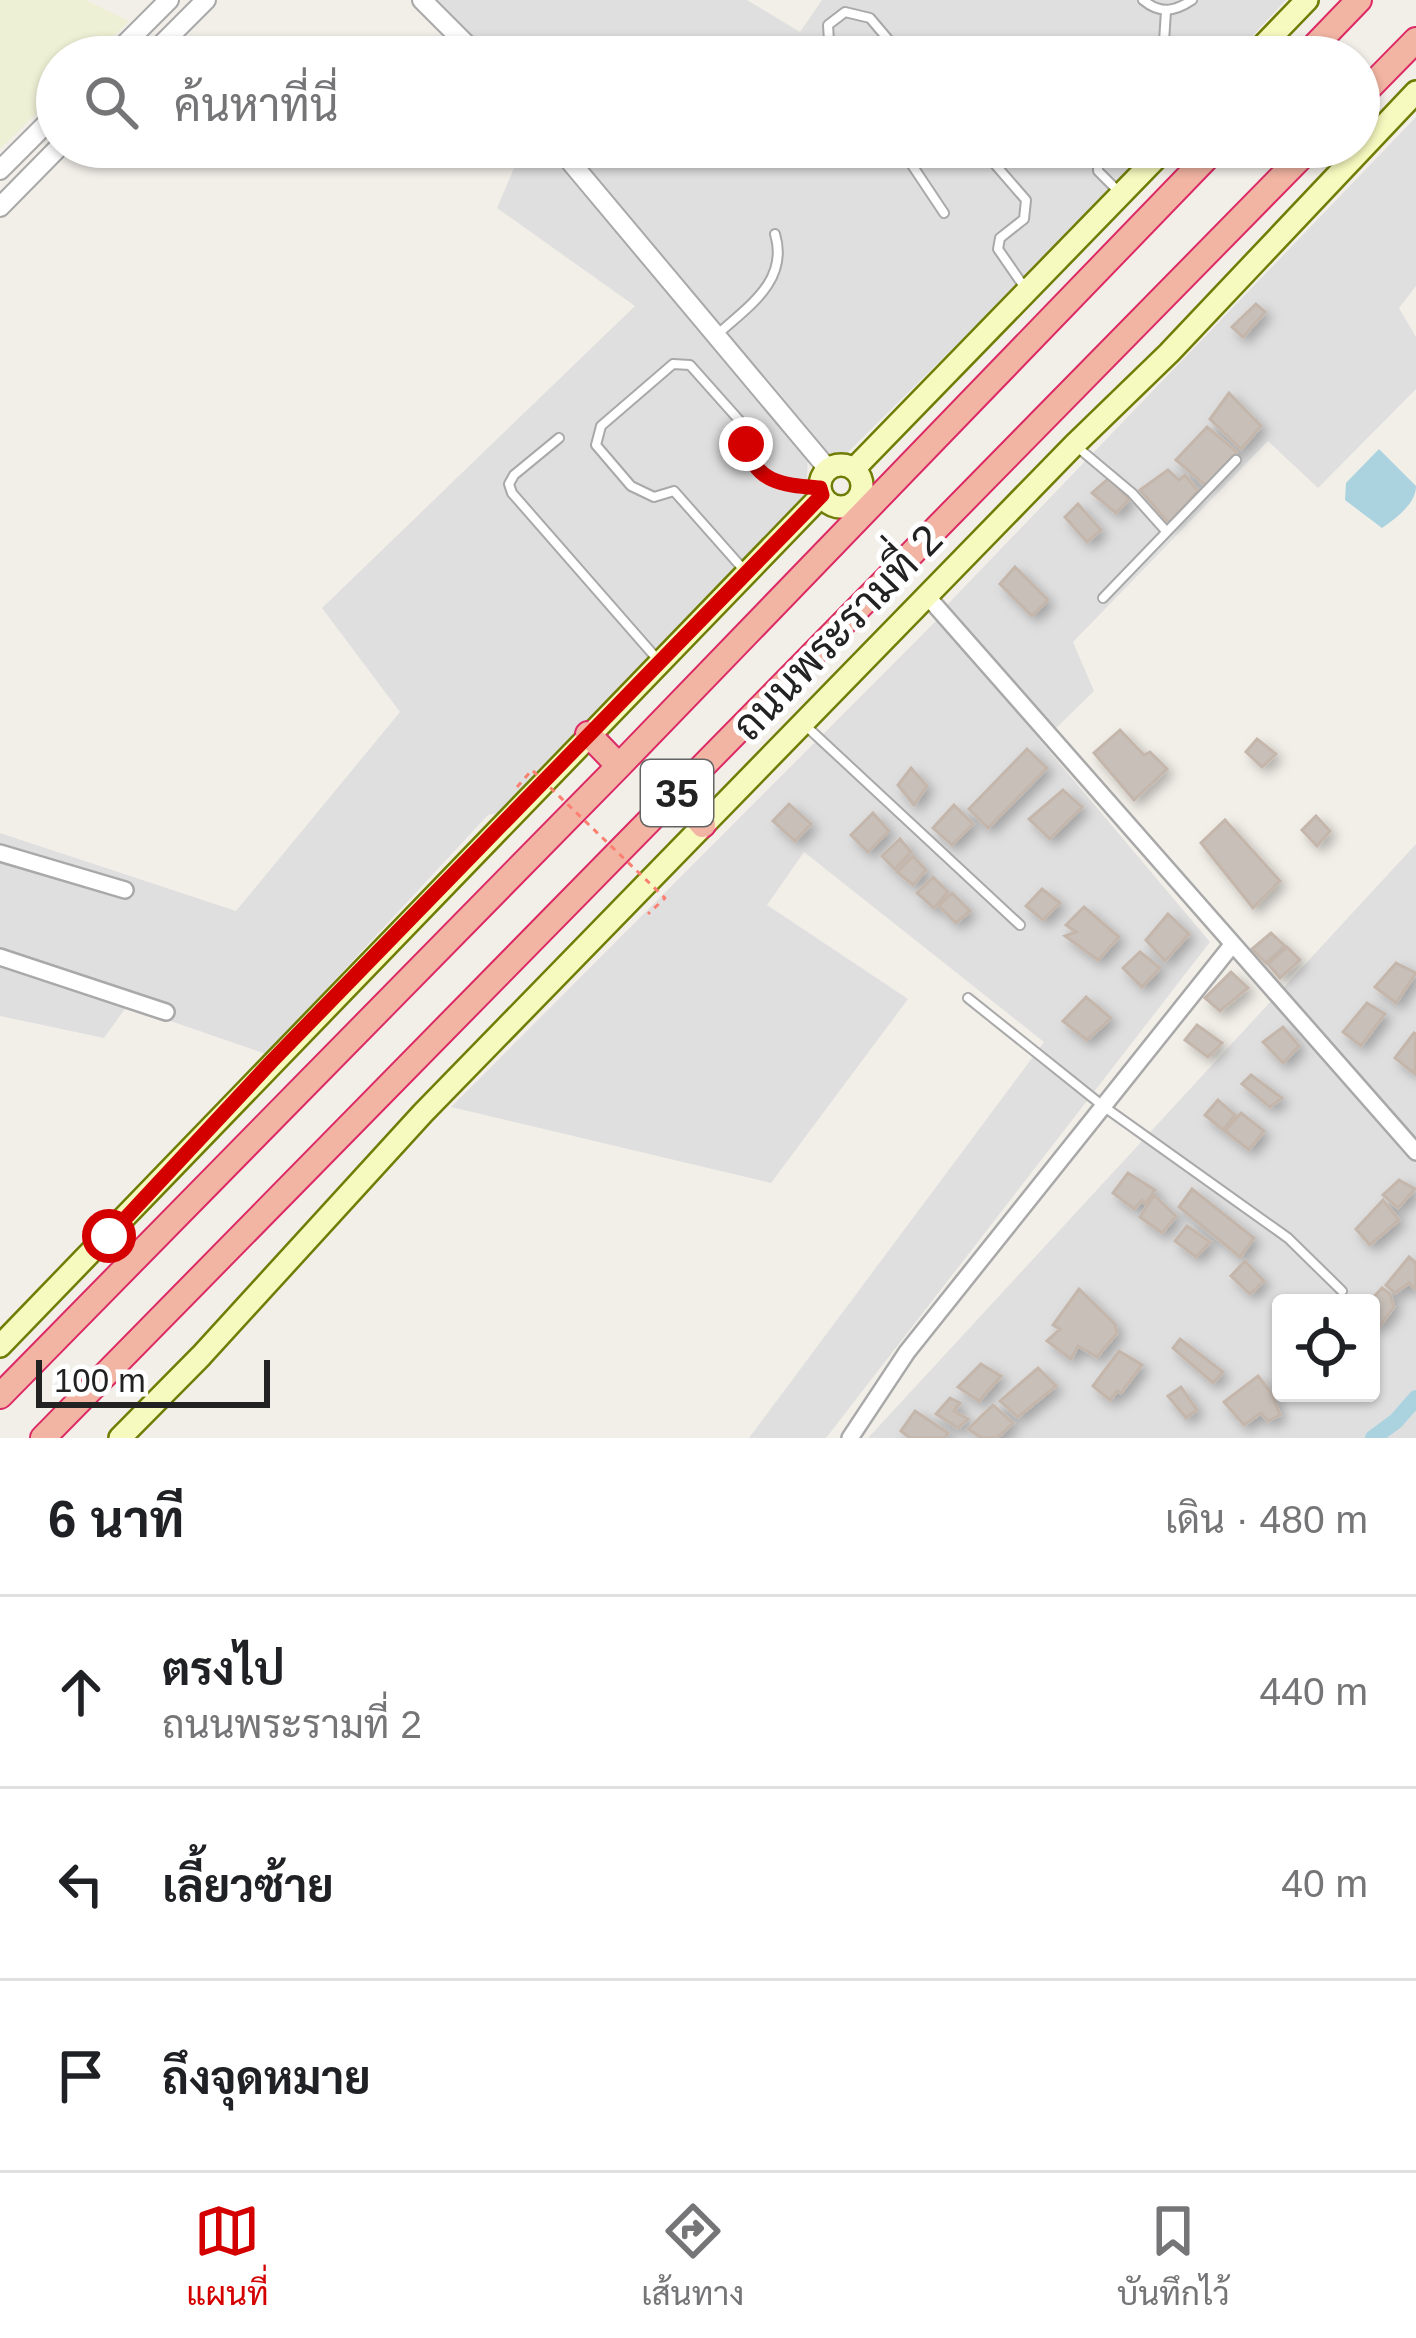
<!DOCTYPE html>
<html lang="th">
<head>
<meta charset="utf-8">
<style>
  :root { --surface:#fff; --page:#f2f2f2; --text:#202124; --muted:#757577; --line:#e0e0e0; --accent:#d40000 }
  body { margin:0; font-family:Helvetica,Sarabun,sans-serif; background:var(--page); color:var(--text) }
  .controls { position:absolute; right:36px; bottom:36px; display:grid; overflow:hidden; border-radius:12px; box-shadow:0 3px 9px #0004 }
  .controls button { width:108px; height:108px; display:grid; place-items:center; padding:0; border:0; border-bottom:3px solid var(--line); background:var(--surface); color:var(--text); font:60px sans-serif }
  .scale { position:absolute; left:36px; bottom:30px; width:234px; box-sizing:border-box; padding-left:12px; border:6px solid #222; border-top:0; font-size:33px; line-height:42px; white-space:nowrap; color:#222; -webkit-text-stroke:9px #fff; paint-order:stroke }
  .stop { position:absolute; width:36px; height:36px; margin:-27px; border:9px solid #d40000; border-radius:50%; background:#fff }
  .stop.end { background:#d40000; border-color:#fff; box-shadow:0 3px 12px #0008 }
  .list { margin:0; padding:0; list-style:none }
  h2 { display:flex; justify-content:space-between; align-items:center; height:156px; margin:0; padding:0 48px; font-size:51px }
  h2 small { font-size:39px; font-weight:400; color:var(--muted) }
  .list li { display:grid; grid-template-columns:78px 1fr auto; gap:36px; align-items:center; box-sizing:border-box; height:192px; padding:0 48px; border-top:3px solid var(--line) }
  .list b { display:block; font-size:45px; white-space:nowrap }
  .list p { margin:0; font-size:39px; white-space:nowrap; color:var(--muted) }
  .list em { font-size:39px; font-style:normal; color:var(--muted) }
  .icon { flex:none; width:66px; height:66px; fill:none; stroke:currentColor; stroke-width:2; stroke-linecap:round; stroke-linejoin:round }
  .map { position:relative; flex:none; width:1416px; height:1438px; overflow:hidden }
  .search { position:absolute; background:var(--surface); box-shadow:0 3px 9px #0004; left:36px; right:36px; top:36px; height:132px; display:flex; align-items:center; gap:30px; box-sizing:border-box; padding:0 42px; border-radius:66px; color:var(--muted); font-size:45px }
  .sheet { height:732px; background:var(--surface) }
  nav { display:flex; justify-content:space-around; align-items:center; box-sizing:border-box; height:168px; border-top:3px solid var(--line); background:var(--surface); font-size:33px; color:var(--muted) }
  nav a { display:grid; justify-items:center; gap:6px }
  nav .on { color:var(--accent) }
  .map>svg:first-child { display:block }
  .residential { fill:#e0dfdf; fill-rule:evenodd }
  .farmland { fill:#eef0d5 }
  .water { fill:#aad3df }
  .lines { fill:none; stroke-linecap:round; stroke-linejoin:round }
  .canal { stroke:#aad3df; stroke-width:16 }
  .building { fill:#c7bfb8; stroke:#c4b6ab; stroke-width:3; filter:url(#shadow) }
  .service-casing { stroke:#a9a9a9; stroke-width:12 }
  .minor-casing { stroke:#a9a9a9; stroke-width:20 }
  .tertiary-casing { stroke:#a9a9a9; stroke-width:22 }
  .secondary-casing { stroke:#707d05; stroke-width:26 }
  .trunk-casing { stroke:#dc2a67; stroke-width:28 }
  .service { stroke:#fff; stroke-width:8 }
  .minor { stroke:#fff; stroke-width:15 }
  .tertiary { stroke:#fff; stroke-width:18 }
  .secondary { stroke:#f7fabf; stroke-width:21 }
  .trunk { stroke:#f2b4a3; stroke-width:24 }
  .path-bridge { stroke:#fa8072; stroke-width:3; stroke-dasharray:6 6; stroke-linecap:butt }
  .route { stroke:#d40000; stroke-width:15 }
  .labels { text-anchor:middle; stroke-width:10; stroke-linejoin:round; paint-order:stroke }
  .shield { fill:#fff; stroke:#646464; stroke-width:3 }
  .shield-label { font-size:39px; font-weight:bold; fill:#222 }
  .street-label { font-size:42px; fill:#222; stroke:#fff }
</style>
</head>
<body>
<div class="map">
<svg width="1416" height="1438" viewBox="0 0 1416 1438">
  <defs>
    <filter id="shadow"><feDropShadow dx="5.5" dy="5.5" stdDeviation="6" flood-color="#0004"/></filter>
  </defs>
  <rect width="100%" height="100%" fill="#f2efe9"/>
  <path class="residential" d="M434,0H747L800,32L822,0H1286L1233,57H485Z
    M1416,117V286L1399,308L1416,337V389L1318,488L1268,441L1073,642L1094,691L1051,733L947,605Z
    M523,147H543L808,457L806,494L499,813L488,815L266,1054L127,1006L104,1038L0,1016V833L236,911L400,712L322,608L635,306L497,208Z
    M563,147H1148L1053,249L834,466Z
    M938,619L1210,942L826,1438H749L1044,1042L804,852L767,905L908,999L771,1183L451,1107Z
    M1416,844V1438H868ZM1281,1303H1371V1393H1281Z"/>
  <path class="farmland" d="M0,0H86L129,21L93,57H57V93L0,149Z"/>
  <path class="water" d="M1379,449L1416,486C1416,504 1396,518 1382,528L1345,500L1346,483Z"/>
  <g class="lines">
    <path class="canal" d="M1373,1438L1396,1421L1416,1398"/>
  </g>
  <path class="building" d="M1256,304L1265,312L1243,337L1232,327Z
    M1229,393L1261,426L1241,449L1210,419Z
    M1207,427L1237,452L1206,486L1176,460Z
    M1168,470L1179,480L1185,475L1198,491L1169,523L1140,490Z
    M1109,478L1129,499L1116,513L1092,493Z
    M1078,504L1101,530L1087,542L1065,517Z
    M1015,567L1048,600L1032,616L1000,584Z
    M1120,730L1144,755L1150,752L1167,769L1134,800L1094,753Z
    M1257,739L1276,754L1262,767L1246,752Z
    M1027,749L1047,768L988,828L969,809Z
    M911,768L927,786L914,805L898,785Z
    M1063,790L1082,807L1050,839L1029,819Z
    M789,804L811,824L795,841L773,821Z
    M954,805L973,824L952,845L933,828Z
    M873,813L889,831L868,852L851,835Z
    M1316,816L1330,831L1317,846L1302,830Z
    M1225,820L1280,881L1253,908L1201,843Z
    M900,839L911,852L895,869L882,856Z
    M913,856L926,870L913,885L897,872Z
    M933,877L948,892L934,908L917,893Z
    M1042,889L1060,903L1043,920L1026,906Z
    M952,893L970,911L956,923L939,906Z
    M1084,907L1119,937L1098,960L1065,936L1076,932L1066,925Z
    M1168,914L1189,934L1165,961L1146,940Z
    M1271,933L1285,946L1266,963L1252,949Z
    M1287,947L1300,960L1280,978L1268,964Z
    M1140,952L1160,968L1142,987L1123,968Z
    M1396,963L1416,973L1396,1003L1375,987Z
    M1231,972L1248,988L1220,1011L1205,998Z
    M1086,997L1111,1018L1087,1040L1063,1021Z
    M1367,1003L1385,1014L1361,1046L1343,1032Z
    M1197,1025L1222,1043L1208,1057L1185,1040Z
    M1283,1027L1299,1046L1283,1063L1263,1042Z
    M1414,1033L1416,1034L1415,1074L1395,1058Z
    M1251,1075L1282,1098L1270,1107L1242,1084Z
    M1218,1100L1235,1115L1223,1130L1205,1115Z
    M1241,1113L1264,1131L1249,1150L1225,1131Z
    M1128,1173L1155,1190L1145,1204L1142,1200L1134,1209L1113,1193Z
    M1399,1180L1415,1189L1398,1208L1383,1195Z
    M1192,1189L1254,1238L1240,1257L1179,1207Z
    M1154,1195L1176,1216L1162,1233L1140,1217Z
    M1383,1200L1399,1220L1370,1245L1356,1229Z
    M1187,1226L1210,1242L1196,1257L1175,1241Z
    M1409,1257L1416,1263V1290L1409,1283L1395,1293L1386,1285Z
    M1245,1261L1264,1281L1250,1294L1231,1276Z
    M1382,1288L1390,1294L1394,1307L1379,1327L1371,1321V1303H1368Z
    M1079,1289L1115,1324L1117,1333L1097,1357L1078,1346L1071,1359L1047,1341L1060,1329L1053,1325Z
    M1180,1339L1223,1372L1213,1383L1173,1348Z
    M1119,1351L1142,1365L1121,1393L1117,1391L1110,1400L1093,1386Z
    M981,1364L1001,1376L979,1401L958,1387Z
    M1038,1368L1056,1386L1018,1417L1000,1401Z
    M1258,1376L1272,1394L1280,1415L1268,1421L1261,1413L1244,1425L1224,1402Z
    M1181,1387L1197,1410L1186,1418L1168,1396Z
    M950,1398L960,1403L954,1411L968,1419L958,1428L936,1414Z
    M993,1405L1013,1423L997,1438H982L968,1429Z
    M915,1411L948,1433L945,1438H910L901,1431Z"/>
  <g class="lines">
    <defs>
      <path id="service" d="M1143,0C1160,14 1174,12 1192,0
        M839,57L829,41L828,25L845,12L870,18L903,57
        M1163,57L1166,11
        M900,147L944,213
        M980,147L1026,200L1024,219L1000,238L998,249L1025,288
        M1098,147V171L1120,193
        M719,333C749,306 789,280 775,234
        M559,438L514,475L509,484L512,493L658,660
        M1076,446L1132,493L1166,531
        M744,570L674,491L654,497L631,486L596,445L601,426L673,364L690,365L747,429C746,482 774,484 820,488
        M1103,598L1236,460
        M806,726L1020,925
        M968,998L1103,1106L1288,1238L1342,1291"/>
      <path id="minor" d="M927,596L1416,1152
        M0,853L125,890
        M0,957L166,1012
        M850,1438L907,1352L1232,945"/>
      <path id="tertiary" d="M422,0L479,57
        M112,57L169,0
        M149,57L206,0
        M558,147L828,469
        M0,170L57,113
        M0,207L59,147"/>
      <path id="secondary" d="M1252,57L1307,0
        M820 486a21 21 0 1 1 42 0a21 21 0 1 1-42 0Z
        M854,469L1167,147
        M0,1346L822,495
        M120,1438L201,1356L423,1113L1074,445L1169,353L1416,92"/>
      <path id="trunk" d="M1304,57L1359,0
        M1359,98L1416,40
        M588,734L619,766
        M676,794L703,825
        M0,1396L619,766L1217,147
        M43,1438L1311,147"/>
    </defs>
    <use href="#service" class="service-casing"/>
    <use href="#minor" class="minor-casing"/>
    <use href="#tertiary" class="tertiary-casing"/>
    <use href="#secondary" class="secondary-casing"/>
    <use href="#trunk" class="trunk-casing"/>
    <use href="#service" class="service"/>
    <use href="#minor" class="minor"/>
    <use href="#tertiary" class="tertiary"/>
    <use href="#secondary" class="secondary"/>
    <use href="#trunk" class="trunk"/>
    <path class="path-bridge" d="M517,787L532,770L665,898L648,914"/>
  </g>
  <g class="lines">
    <path class="route" d="M109,1236L272,1061L822,495L820,488C785,485 755,484 746,444"/>
  </g>
  <g class="labels">
    <rect class="shield" x="641" y="760" width="72" height="66" rx="9"/>
    <g class="shield-label">
      <text x="677" y="807">35</text>
    </g>
    <g class="street-label">
      <text transform="translate(837 632) rotate(-46)" y="15">ถนนพระรามที่ 2</text>
    </g>
  </g>
</svg>
<div class="controls">
<button><svg class="icon" aria-label="locate" viewBox="0 0 24 24"><circle cx="12" cy="12" r="6"/><path d="M12 2v4M12 18v4M2 12h4M18 12h4"/></svg></button>
</div>
<div class="scale">100 m</div>
<div class="stop" style="left:109px;top:1236px"></div>
<div class="stop end" style="left:746px;top:444px"></div>
<div class="search"><svg class="icon" aria-label="search" viewBox="0 0 24 24"><circle cx="10" cy="10" r="6"/><path d="M15 15l6 6"/></svg>ค้นหาที่นี่</div>
</div>
<section class="sheet">
<h2>6 นาที<small>เดิน · 480 m</small></h2>
<ul class="list">
<li><svg class="icon" aria-label="ahead" viewBox="0 0 24 24"><path d="M12 20V5M6 11l6-6 6 6"/></svg><div><b>ตรงไป</b><p>ถนนพระรามที่ 2</p></div><em>440 m</em></li>
<li><svg class="icon" aria-label="left" viewBox="0 0 24 24"><path d="M17 20v-9H6M10 6l-5 5 5 5"/></svg><div><b>เลี้ยวซ้าย</b></div><em>40 m</em></li>
<li><svg class="icon" aria-label="arrive" viewBox="0 0 24 24"><path d="M6 21V4h12l-3 4 3 4H6"/></svg><div><b>ถึงจุดหมาย</b></div></li>
</ul>
</section>
<nav>
<a class="on"><svg class="icon" aria-label="map" viewBox="0 0 24 24"><path d="M3 6l6-2 6 2 6-2v14l-6 2-6-2-6 2zM9 4v14M15 6v14"/></svg>แผนที่</a>
<a><svg class="icon" aria-label="directions" viewBox="0 0 24 24"><path d="M12 3l9 9-9 9-9-9zM9 14v-3h6M13 9l2 2-2 2"/></svg>เส้นทาง</a>
<a><svg class="icon" aria-label="saved" viewBox="0 0 24 24"><path d="M7 4h10v16l-5-4-5 4z"/></svg>บันทึกไว้</a>
</nav>
</body>
</html>
